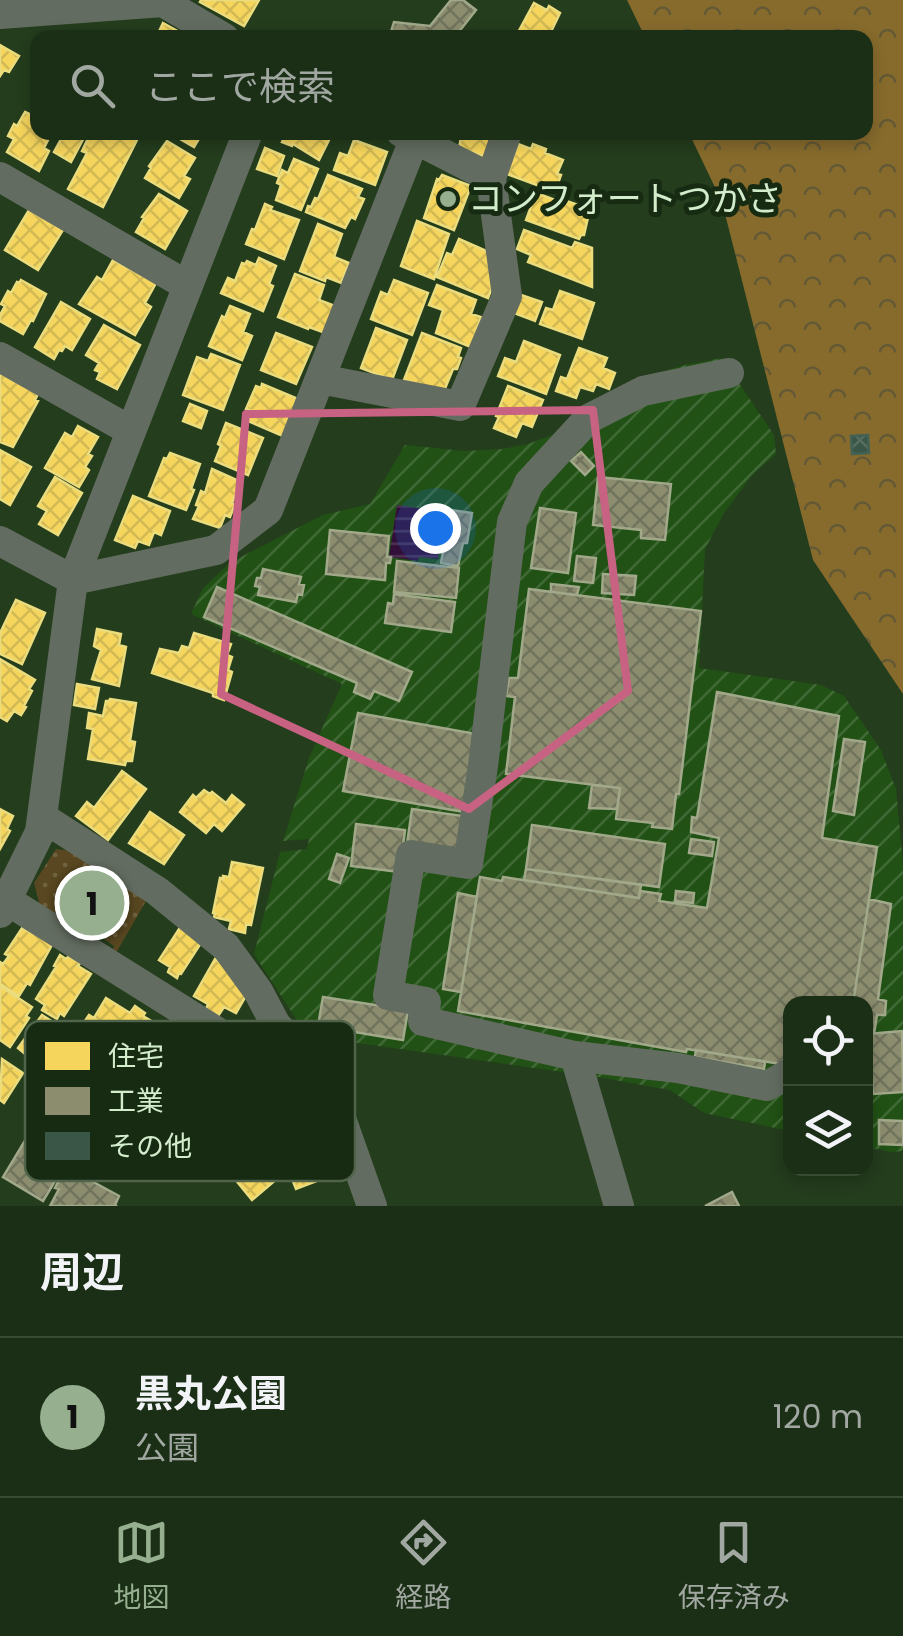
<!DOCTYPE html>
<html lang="ja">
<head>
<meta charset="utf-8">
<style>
  :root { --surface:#1b2e16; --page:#24361f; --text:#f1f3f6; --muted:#a0a8a1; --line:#394a35; --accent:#95af8f }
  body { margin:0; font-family:Poppins,"Noto Sans JP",sans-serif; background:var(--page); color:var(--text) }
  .controls { position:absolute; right:30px; bottom:30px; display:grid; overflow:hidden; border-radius:20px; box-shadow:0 5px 15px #0003 }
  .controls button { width:90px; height:90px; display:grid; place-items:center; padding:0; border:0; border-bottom:2px solid var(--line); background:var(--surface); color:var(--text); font:50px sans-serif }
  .you { position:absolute; left:435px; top:528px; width:35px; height:35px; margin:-25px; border:8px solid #fff; border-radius:50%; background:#1a73e8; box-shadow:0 0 0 15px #1a73e833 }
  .badge { display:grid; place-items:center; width:65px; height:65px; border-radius:50%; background:var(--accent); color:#111; font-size:32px; font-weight:700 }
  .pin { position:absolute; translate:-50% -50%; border:5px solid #fff; box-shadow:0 2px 10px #0006 }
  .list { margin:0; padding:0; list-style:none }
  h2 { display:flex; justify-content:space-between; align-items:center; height:130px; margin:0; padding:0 40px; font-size:42px }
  h2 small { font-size:32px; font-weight:400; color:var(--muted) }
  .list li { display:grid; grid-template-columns:65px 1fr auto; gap:30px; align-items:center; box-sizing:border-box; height:160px; padding:0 40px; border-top:2px solid var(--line) }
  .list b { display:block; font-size:38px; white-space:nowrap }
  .list p { margin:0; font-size:32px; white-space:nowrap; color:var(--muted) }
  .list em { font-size:32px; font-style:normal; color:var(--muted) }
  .icon { flex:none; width:55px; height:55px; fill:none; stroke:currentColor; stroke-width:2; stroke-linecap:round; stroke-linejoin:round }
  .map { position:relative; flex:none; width:903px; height:1206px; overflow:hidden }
  .search { position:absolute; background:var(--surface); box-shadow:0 5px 15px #0003; left:30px; right:30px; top:30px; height:110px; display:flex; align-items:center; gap:25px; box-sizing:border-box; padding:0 35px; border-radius:20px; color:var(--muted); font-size:38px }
  .sheet { height:290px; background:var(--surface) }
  nav { display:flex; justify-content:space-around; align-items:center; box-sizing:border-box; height:140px; border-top:2px solid var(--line); background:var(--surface); font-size:28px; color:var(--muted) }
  nav a { display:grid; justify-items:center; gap:5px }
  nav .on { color:var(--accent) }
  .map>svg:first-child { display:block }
  .industrial { fill:url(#industrial-furrows) }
  .forest { fill:url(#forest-crowns) }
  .park { fill:url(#park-dots) }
  .water { fill:url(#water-rules) }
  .homes { fill:url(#homes-cross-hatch); stroke:#ebdc7e; stroke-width:2.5 }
  .industry { fill:url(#industry-cross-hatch); stroke:#a1a98a; stroke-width:2.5 }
  .building { fill:url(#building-cross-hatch); stroke:#416255; stroke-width:2.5 }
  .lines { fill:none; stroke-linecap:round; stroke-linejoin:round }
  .minor { stroke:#636c60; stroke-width:30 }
  .marked { fill:none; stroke:#c86283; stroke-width:8; stroke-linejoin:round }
  .poi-dot { fill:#95af8f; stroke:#172a12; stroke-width:4 }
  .labels { text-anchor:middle; stroke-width:10; stroke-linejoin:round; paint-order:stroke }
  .poi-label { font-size:35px; fill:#d2eccc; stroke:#172a12; text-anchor:start }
  .key { fill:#172a12; stroke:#4f644a; stroke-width:2.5 }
  .key-label { font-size:28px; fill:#d2eccc }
</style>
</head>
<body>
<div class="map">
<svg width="903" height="1206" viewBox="0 0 903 1206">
  <defs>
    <pattern id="industrial-furrows" width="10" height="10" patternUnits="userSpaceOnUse" patternTransform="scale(2.5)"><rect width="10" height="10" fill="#215114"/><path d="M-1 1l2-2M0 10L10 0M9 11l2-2" fill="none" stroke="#406a35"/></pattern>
    <pattern id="forest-crowns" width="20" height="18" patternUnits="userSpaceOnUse" patternTransform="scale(2.5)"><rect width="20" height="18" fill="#876b2d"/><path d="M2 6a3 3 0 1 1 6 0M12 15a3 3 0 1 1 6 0" fill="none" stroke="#635935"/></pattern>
    <pattern id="park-dots" width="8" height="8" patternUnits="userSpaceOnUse" patternTransform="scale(2.5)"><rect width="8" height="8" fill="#584720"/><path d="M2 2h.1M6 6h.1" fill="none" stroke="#6f623f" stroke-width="1.8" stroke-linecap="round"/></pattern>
    <pattern id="water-rules" width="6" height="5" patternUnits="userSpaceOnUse" patternTransform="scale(2.5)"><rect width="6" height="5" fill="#320f38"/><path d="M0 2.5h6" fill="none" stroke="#4f3254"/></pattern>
    <pattern id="homes-cross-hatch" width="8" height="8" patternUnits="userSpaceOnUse" patternTransform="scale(2.5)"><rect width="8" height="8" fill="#f6d55c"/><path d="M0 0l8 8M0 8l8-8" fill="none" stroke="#d1b956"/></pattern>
    <pattern id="industry-cross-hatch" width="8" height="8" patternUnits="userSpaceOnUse" patternTransform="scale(2.5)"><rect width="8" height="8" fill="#8c8c6e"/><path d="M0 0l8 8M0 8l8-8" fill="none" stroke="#71745d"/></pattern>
    <pattern id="building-cross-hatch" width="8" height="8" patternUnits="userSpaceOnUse" patternTransform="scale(2.5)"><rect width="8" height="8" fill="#3a5647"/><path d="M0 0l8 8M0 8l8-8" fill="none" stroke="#566e60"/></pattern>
  </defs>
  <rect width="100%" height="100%" fill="#243d1d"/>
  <path class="industrial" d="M722,358L774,435L776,454L752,475L724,513L705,549L699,668L821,685L844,696L881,750L896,789L903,864V1151L892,1152L866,1147V1004H790V1131L704,1113L670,1090L598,1077L315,1037L298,1022L254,954L280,852L307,849L309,839L283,841L309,758L342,684L191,614L203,588L231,562L323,515L370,504L405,445L464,451L502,449L528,444L565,430L639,378L685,365Z"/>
  <path class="forest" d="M627,0H903V694L813,560L722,202L689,133L866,132V38L645,37Z"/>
  <path class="park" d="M56,849L71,851L146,901L116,953L112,951L114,946L104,939L105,936L97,931L91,938L40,906L34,883Z"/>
  <path class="water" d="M397,505L425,509V514L444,517L438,559L419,557L418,561L389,557Z"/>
  <path class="homes" d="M201,0H259L244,26L200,2Z
    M534,3L547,10L549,6L560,13L548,38H515Z
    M163,23L185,35L184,38H156Z
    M0,45L19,56L9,72L4,70L0,76Z
    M25,112L38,118V132H52L44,148L49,151L39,171L7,152L14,139L8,136L14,124L17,126Z
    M65,132H87L71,162L54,152Z
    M91,132H141L103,207L68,189L87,153L82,151Z
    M168,132H203L194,147Z
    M287,132H333L319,160L293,144L292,146L282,142Z
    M462,132H498L489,158L459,148Z
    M354,140L387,152L375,185L334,170L340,153L348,156Z
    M167,141L195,158L184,176L190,179L179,198L145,178L151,168L149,166Z
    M518,144L531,149L533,144L546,149L545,153L563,160L557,174L561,175L556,189L551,187L550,190L507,174Z
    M265,148L284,156L277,176L257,169Z
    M294,159L318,169L301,210L276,200L281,185L277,183L282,170L288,173Z
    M328,175L362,189L358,197L364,199L355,219L351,217L345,228L306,212L308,206L311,207L315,198L318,199Z
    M442,175L471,186L454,230L424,218L437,179L439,180Z
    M536,193L566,204L567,201L584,207L583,211L589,213L584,235H581L579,239L526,220Z
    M159,194L187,211L165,249L136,232L144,218L142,217Z
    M265,204L272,207L270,210L299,220L284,259L246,244L252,229L255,230Z
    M29,210L63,230L38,270L5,250Z
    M417,221L449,234L434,279L401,266Z
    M318,224L342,234L334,257L349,263L341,283L326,277L325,281L300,271Z
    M524,230L572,248L575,242L592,248V287L528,262L531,255L517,249Z
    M459,239L489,252L493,285L488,298L437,277L447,253L452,255Z
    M259,258L276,266L269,284L273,286L263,311L221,293L228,278L235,281L242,263L245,264L247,261L256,265Z
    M113,260L156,283L145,303L151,307L135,335L79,304L97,277L102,280Z
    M295,274L324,285L319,300L335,306L325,333L309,327L308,329L278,317Z
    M21,280L46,294L33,321L31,320L23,334L0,321V315L5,306L1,304L8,291L11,293L17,282L19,283Z
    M394,280L428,293L412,335L371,319L381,292L388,295Z
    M437,285L476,300L471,314L481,317L471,347L436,333L443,310L429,305Z
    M560,291L594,303L582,339L540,324L546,308L553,310Z
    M521,295L542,302L535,321L514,313Z
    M61,302L90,319L72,350L65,346L62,351L59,350L54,359L35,347Z
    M230,306L250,314L243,332L252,336L242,360L209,346L222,316L225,318Z
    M104,325L140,345L117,389L97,379L100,372L95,370L99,363L86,355Z
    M376,328L407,340L392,380L361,368Z
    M276,333L312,347L296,384L261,370Z
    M422,333L461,348L458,357L461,358L457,369H453L444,391L404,380Z
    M524,341L560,355L546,394L498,376L505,358L516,362Z
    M579,348L607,358L603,368L615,373L609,389L596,384L593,391L580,387L576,398L556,391L561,377L567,379Z
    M211,354L240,365L223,410L183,395L197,357L208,361Z
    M0,373L38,394L35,400L38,401L13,447L0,442Z
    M262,384L298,399L283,436L248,421L252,411L246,409L256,386L261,388Z
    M508,386L543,400L532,427L522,423L516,437L494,428L499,417L496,416Z
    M190,404L207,411L201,428L183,421Z
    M226,423L263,438L248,475L215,461L221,446L218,444Z
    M78,426L98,437L88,454L92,456L85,467L89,470L79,487L45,468L65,433L72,437Z
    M0,450L31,467L10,505L0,499Z
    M170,453L200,464L191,489L194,490L186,510L149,496L164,458L167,459Z
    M212,469L241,482L232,503L235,504L230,517L225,515L220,528L193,519L199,506L196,505L201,491L205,493Z
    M55,477L82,493L58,535L39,524L47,511L38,506Z
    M133,496L170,511L161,535L154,532L149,545L138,541L135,548L115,540Z
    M16,600L45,613L22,664L0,654V633Z
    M97,629L121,634L119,645L126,647L119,686L92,679L101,650L94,646Z
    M194,633L231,644L227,655L232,657L228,670L232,672L224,700L213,696V693L152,673L160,649L179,653L182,646L189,648Z
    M0,659L35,680L29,689L32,691L24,706L26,707L21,715L14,711L7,721L0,717Z
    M77,684L99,688L95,709L74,705Z
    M110,699L136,703L130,741L135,742L132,761H126L125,765L88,759L93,729L87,728L89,713L103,716L106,701H109Z
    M122,771L146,789L108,840L76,816L87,802L94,808Z
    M204,790L210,794L212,792L226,803L232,795L244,805L222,831L214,824L206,833L180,812L193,795L196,798Z
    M0,809L13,816L7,829L10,831L0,849Z
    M150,812L184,835L164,864L129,843Z
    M232,862L263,868L251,925L246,924L245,933L229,929L231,921L214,917L215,913H213L220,878L223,879V876L229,877Z
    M181,926L203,940L181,974L179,973L177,978L168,972L170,967L159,960Z
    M22,928L53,943L30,985L27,983L19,996L0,984V962L3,964L9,956L5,954Z
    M60,955L66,959L69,956L80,963L78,966L91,974L64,1016L60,1013L57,1019L42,1010L45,1005L36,999L56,967L54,966Z
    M215,959L234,972L247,994L236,1013L224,1007L218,1016L206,1009L208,1004L194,996Z
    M0,986L32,1007L26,1016L29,1018L10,1047L0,1040Z
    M106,998L130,1013L135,1006L145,1013L143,1016L168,1031L151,1059L144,1054L140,1059L132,1055L130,1059H123L81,1033L83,1029L80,1028L89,1015L94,1018Z
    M42,1015L99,1051L94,1067L88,1062L85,1068L74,1060L69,1066L66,1064L58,1074L46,1065L43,1069L18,1048Z
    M2,1059L23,1073L4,1103L0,1100Z
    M334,1138L345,1167L334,1171L335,1174L296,1189L285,1161L303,1155L301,1151Z
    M257,1143L275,1162L270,1166L279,1177L252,1200L225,1167Z"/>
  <path class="industry" d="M451,0H463L476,10L454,38H389L394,22L430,26Z
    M581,452L594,466L585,475L571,461Z
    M598,477L671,484L665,540L641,538V530L593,525Z
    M540,508L576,513L568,573L531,568Z
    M451,510L472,513L467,543H463L458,566L441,563Z
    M330,530L389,536L387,557H391L390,563H386L385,580L326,574Z
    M577,556L596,558L593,583L574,581Z
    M397,561L459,568L456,598L394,592Z
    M263,569L301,577L299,584L304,585L302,595L298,594L296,602L258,595L260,587L255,586L257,578H261Z
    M603,574L636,576L634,595L602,593Z
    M551,584L579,587L577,595L551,592Z
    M217,587L412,672L399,701L374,691L370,699L354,692L357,683L204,617Z
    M529,589L701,611L679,794H676L672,829L652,827L653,823L616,819L620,788L506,774L515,697L506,696L509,678H518Z
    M394,594L455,602L451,632L385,623L388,603L393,604Z
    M717,692L839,716L822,838L877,847L853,1004H790V1050H789L787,1065L687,1049L686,1052L458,1011L480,877L502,881L503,877L639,898L640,891L661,894L659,901L707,908L719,838L691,832L692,817L697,818Z
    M358,713L476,734L464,812L343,791Z
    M844,739L865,742L854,815L833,811Z
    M592,785L620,788L617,809L589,808Z
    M412,809L463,816L458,852L407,844Z
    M356,824L405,830L400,872L351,866Z
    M532,825L665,844L659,887L526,869Z
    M691,839L714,842L712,856L689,853Z
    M337,854L349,858L340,883L329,879Z
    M526,869L641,885L639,898L524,880Z
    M676,891L694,893L693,903L675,901Z
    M458,893L477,897L461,992L443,989Z
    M869,899L891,904L878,999L886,1001L885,1015H877L874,1034H868L871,1064L866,1063V1004H853Z
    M323,997L408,1010L403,1040L318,1026Z
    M902,1031L903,1092L873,1094L868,1034Z
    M696,1050L765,1062L764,1069L695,1057Z
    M879,1120L903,1121V1145L879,1144Z
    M35,1124L75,1148L43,1201L3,1177Z
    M66,1167L119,1196L115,1205L117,1206H50L59,1189L55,1188Z
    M732,1192L739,1206H705Z"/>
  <path class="building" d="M868,435L869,453L852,454L851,436Z"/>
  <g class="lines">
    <path class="minor" d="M0,14L163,2L224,38
      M401,132L491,178
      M0,177L188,286
      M0,357L131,431
      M320,379L460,406L507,296L491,178L507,132
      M0,541L73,580L216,550L268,510L414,140L420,132
      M42,817L157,891L226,947L258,991L276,1025L303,1053
      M0,896L337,1107L372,1206
      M0,913L40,832L73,580L248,132
      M575,1056L678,1068L767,1086L790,1073
      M619,1206L575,1056L423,1021L426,1002L388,995L411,855L468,864L483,766L512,522L529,483L588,419L643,391L729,373"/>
  </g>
  <path class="marked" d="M593,410L628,691L469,809L221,694L246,414Z"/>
  <circle class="poi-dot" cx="448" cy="199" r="10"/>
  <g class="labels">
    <g class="poi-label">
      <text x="468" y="211">コンフォートつかさ</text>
    </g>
  </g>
  <rect x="25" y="1021" width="330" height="160" rx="15" class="key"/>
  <rect x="45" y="1042" width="45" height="28" fill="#f6d55c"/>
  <rect x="45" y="1087" width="45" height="28" fill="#8c8c6e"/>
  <rect x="45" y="1132" width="45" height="28" fill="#3a5647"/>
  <g class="key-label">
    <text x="108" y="1066">住宅</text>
    <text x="108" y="1111">工業</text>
    <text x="108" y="1156">その他</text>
  </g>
</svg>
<div class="controls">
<button><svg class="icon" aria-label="locate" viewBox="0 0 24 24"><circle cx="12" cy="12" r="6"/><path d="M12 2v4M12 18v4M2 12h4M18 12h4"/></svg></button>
<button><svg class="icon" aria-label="layers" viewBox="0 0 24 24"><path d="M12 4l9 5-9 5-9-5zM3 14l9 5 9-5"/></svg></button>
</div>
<div class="you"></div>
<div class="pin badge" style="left:92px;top:903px">1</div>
<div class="search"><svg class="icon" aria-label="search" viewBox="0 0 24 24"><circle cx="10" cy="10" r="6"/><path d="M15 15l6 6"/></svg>ここで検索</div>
</div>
<section class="sheet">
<h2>周辺<small></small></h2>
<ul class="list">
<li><span class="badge">1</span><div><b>黒丸公園</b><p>公園</p></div><em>120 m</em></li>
</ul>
</section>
<nav>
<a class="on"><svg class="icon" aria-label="map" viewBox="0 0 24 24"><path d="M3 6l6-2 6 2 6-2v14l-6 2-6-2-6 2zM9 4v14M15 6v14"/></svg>地図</a>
<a><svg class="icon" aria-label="directions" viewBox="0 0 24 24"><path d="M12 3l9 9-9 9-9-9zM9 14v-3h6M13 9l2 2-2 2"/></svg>経路</a>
<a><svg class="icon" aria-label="saved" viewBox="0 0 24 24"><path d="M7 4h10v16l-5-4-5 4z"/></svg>保存済み</a>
</nav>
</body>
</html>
